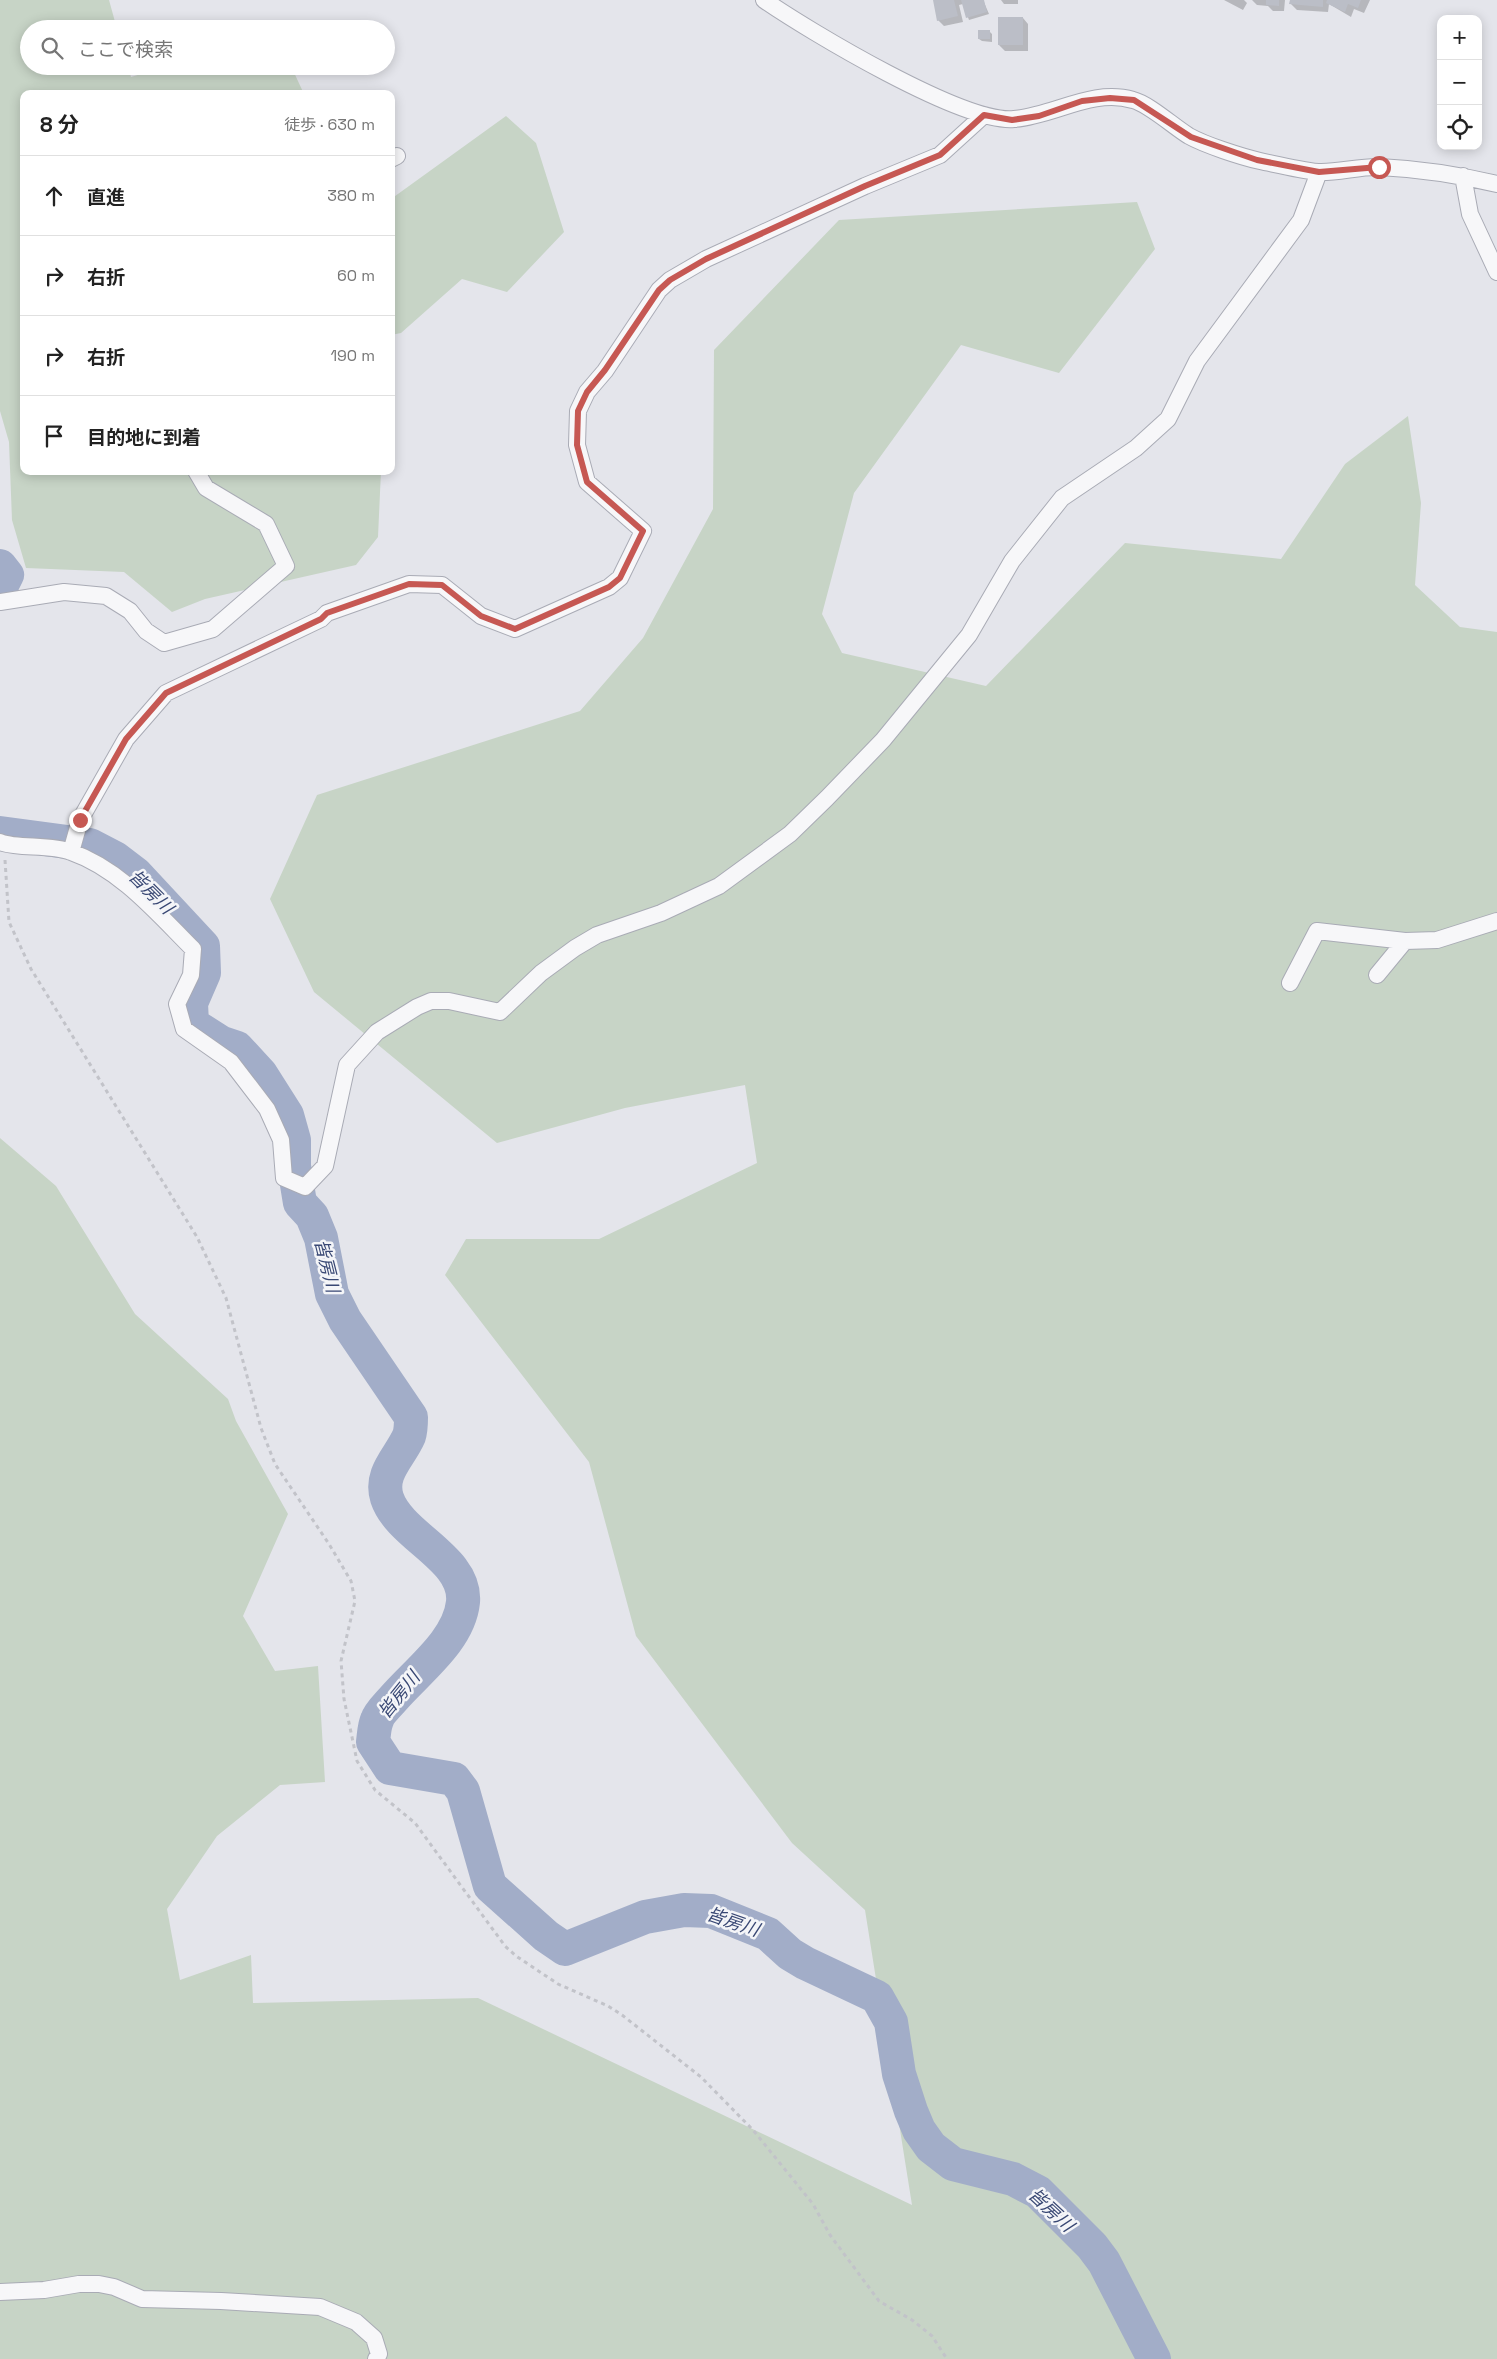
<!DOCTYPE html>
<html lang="ja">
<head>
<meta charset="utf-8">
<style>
  :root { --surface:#fff; --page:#f6f6f6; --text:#222; --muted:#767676; --line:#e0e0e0 }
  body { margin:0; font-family:"Space Grotesk","Noto Sans JP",sans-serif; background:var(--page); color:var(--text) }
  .controls { position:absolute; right:15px; top:15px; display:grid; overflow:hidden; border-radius:10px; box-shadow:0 2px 12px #0003 }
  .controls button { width:45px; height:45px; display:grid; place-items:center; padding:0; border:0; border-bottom:1px solid var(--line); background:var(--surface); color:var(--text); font:25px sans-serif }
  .stop { position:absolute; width:15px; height:15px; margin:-11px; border:4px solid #c65853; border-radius:50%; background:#fff }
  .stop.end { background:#c65853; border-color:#fff; box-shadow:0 1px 5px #0008 }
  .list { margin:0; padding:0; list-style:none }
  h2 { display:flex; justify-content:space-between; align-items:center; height:65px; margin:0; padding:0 20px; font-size:21px }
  h2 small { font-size:16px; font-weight:400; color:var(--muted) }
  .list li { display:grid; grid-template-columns:32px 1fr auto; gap:15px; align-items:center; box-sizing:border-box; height:80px; padding:0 20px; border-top:1px solid var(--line) }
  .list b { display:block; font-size:19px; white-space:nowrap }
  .list em { font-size:16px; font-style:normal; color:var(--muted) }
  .icon { flex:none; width:28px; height:28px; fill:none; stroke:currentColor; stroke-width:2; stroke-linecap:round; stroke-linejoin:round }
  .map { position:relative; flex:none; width:1497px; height:2359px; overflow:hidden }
  .search { position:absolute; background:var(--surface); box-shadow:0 2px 12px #0003; left:20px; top:20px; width:375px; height:55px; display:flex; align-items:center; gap:12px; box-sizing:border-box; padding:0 18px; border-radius:28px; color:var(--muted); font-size:19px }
  .panel { position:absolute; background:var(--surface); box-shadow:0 2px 12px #0003; left:20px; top:90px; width:375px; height:385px; border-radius:10px }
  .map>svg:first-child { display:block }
  .green { fill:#c7d4c6 }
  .shadow { fill:#0003 }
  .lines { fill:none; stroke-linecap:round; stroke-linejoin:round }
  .river { stroke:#a2adc8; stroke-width:34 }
  .building { fill:#bbbec7 }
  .street-casing { stroke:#a9abb5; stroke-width:18 }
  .path { stroke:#c2c3c9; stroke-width:3; stroke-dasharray:4 4; stroke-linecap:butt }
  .street { stroke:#f7f7f9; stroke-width:16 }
  .route { stroke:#c65853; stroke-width:6 }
  .labels { text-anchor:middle; stroke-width:5; stroke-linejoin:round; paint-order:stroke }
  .water-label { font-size:18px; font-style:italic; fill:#394874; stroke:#f4f5f8 }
</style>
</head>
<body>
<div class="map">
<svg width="1497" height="2359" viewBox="0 0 1497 2359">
  <rect width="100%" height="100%" fill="#e4e5eb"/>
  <path class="green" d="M0,0H109L117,29H29V66H128L131,77L167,66H291L304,94H24V471H381L378,537L356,565L205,599L172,612L124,572L26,568L12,520L9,442L0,411Z
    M506,116L536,143L564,232L507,292L462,279L401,333L391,335V199Z
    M1137,202L1155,249L1059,373L961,345L854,493L822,614L842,653L986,686L1125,543L1281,559L1345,464L1408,416L1421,503L1415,585L1460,627L1497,632V2359H0V1138L56,1186L135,1314L228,1399L236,1421L288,1514L243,1616L275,1671L318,1666L325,1782L280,1785L217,1836L167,1909L180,1980L251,1955L253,2003L478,1998L912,2205L865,1910L792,1843L636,1636L589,1462L445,1275L466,1239H599L757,1163L745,1085L625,1108L497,1143L314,992L270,899L317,795L580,711L643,638L713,509L714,350L839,220Z"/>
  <path class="shadow" d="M934,0H983L989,14L969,20L963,4L959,5L963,22L944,26L938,20Z
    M1001,0H1018V4H1004Z
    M1224,0H1244L1247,3L1243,10Z
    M1252,0H1285L1284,11H1273L1268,6L1257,5Z
    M1291,0H1370L1364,13L1354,9L1351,17L1329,4L1328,12L1297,10L1291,4Z
    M1023,18L1028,24V51H1005L999,45Z
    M989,31L992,34V42L982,41L979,39Z"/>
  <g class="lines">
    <path class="river" d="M0,566L7,575L0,589
      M0,833L90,845L115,858L136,874L203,946L204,973L191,1003L192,1024L222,1043L237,1048L261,1074L287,1115L294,1140V1166L300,1203L312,1216L321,1238L332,1294L345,1320L411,1417C411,1423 411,1430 409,1436C400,1457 379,1473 387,1498C400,1537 467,1558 463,1602C459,1641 417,1671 393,1699C388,1705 379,1713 377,1720C374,1727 374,1735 373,1742L390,1768L454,1779L463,1791L490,1886L546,1936L565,1949L645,1917L684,1910L711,1911L768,1934L790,1954L805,1963L877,1997L891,2022L899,2074L911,2111L919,2130L931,2147L953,2164L1013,2179L1038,2192L1092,2246L1104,2262L1154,2359"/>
  </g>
  <path class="building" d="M933,0H954L958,16L937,21Z
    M961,0H984L987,12L966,18Z
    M1266,0H1279V6L1266,5Z
    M1290,0H1323V7L1289,4Z
    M1327,0H1361L1358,8L1348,4L1345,12L1326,3Z
    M998,17H1023V45H998Z
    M978,30H990V39H978Z"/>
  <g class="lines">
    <defs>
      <path id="street" d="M764,0C809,31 964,124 1014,119C1054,116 1092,88 1133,100C1149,104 1174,127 1189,136C1205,145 1242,157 1260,161C1279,165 1299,170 1318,172C1338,173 1360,166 1380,167C1420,169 1459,175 1497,184
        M391,159L397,156
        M1463,176L1470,214L1497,272
        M0,602L64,592L106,596L130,611L146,631L164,643L213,629L286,566L266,524L206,488L196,471
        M0,842C16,849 51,844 71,852C120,869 157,913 193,949L191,975L177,1004L184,1029L231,1062L267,1109L281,1140L284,1178L305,1187L325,1166L347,1065L377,1032L417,1007L431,1001H449L500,1012L541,973L575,948L597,935L661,913L719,886L790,834L827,798L883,740L969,635L1012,561L1062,498L1136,448L1168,419L1197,361L1301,220L1319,172
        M71,852L80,820L126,739L166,693L321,619L327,613L409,584L442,585L481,616L515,629L609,587L620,578L643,531L587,482L577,445L578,411L587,392L605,371L659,290L670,280L706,259L865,186L940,155L984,115
        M1377,975L1405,941
        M1290,983L1317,931L1405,941L1437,940L1497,921
        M0,2292L44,2290L79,2284H99L114,2287L142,2299L221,2301L320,2307L356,2322L374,2338L379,2354L376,2359"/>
    </defs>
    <use href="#street" class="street-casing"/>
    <path class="path" d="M5,860L9,922L31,969L197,1237L226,1298L261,1428L275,1464L329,1544L351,1581L355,1601L341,1661L344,1699L357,1761L375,1790L415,1823L505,1946L516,1956L558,1984L608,2006L622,2015L701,2077L753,2130L813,2204L830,2235L879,2301L912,2320L932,2336L947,2359"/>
    <use href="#street" class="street"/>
  </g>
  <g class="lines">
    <path class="route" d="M80,820L126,739L166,693L321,619L327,613L409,584L442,585L481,616L515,629L609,587L620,578L643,531L587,482L577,445L578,411L587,392L605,370L659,290L670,280L706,259L865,186L940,155L984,115L1012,120L1039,116L1082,101L1110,98L1134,100L1191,137L1257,160L1319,172L1379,167"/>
  </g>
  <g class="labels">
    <g class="water-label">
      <text transform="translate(151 892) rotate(45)" y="6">皆房川</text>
      <text transform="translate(327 1266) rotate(76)" y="6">皆房川</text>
      <text transform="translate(399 1695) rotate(-51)" y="6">皆房川</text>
      <text transform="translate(733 1922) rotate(19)" y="6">皆房川</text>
      <text transform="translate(1051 2210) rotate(43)" y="6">皆房川</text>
    </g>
  </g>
</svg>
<div class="controls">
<button>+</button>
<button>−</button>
<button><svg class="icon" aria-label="locate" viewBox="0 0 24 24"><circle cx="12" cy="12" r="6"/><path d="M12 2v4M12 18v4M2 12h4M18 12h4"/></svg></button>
</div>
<div class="stop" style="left:1379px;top:167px"></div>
<div class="stop end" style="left:80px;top:820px"></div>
<div class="search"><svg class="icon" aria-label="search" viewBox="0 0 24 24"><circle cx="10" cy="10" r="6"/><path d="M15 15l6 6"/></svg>ここで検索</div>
<section class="panel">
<h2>8 分<small>徒歩 · 630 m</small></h2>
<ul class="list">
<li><svg class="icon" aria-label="ahead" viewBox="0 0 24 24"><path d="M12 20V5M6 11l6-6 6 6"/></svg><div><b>直進</b></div><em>380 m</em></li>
<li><svg class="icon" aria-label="right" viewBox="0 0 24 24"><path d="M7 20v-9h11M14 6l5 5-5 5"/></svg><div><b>右折</b></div><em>60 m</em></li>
<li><svg class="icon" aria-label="right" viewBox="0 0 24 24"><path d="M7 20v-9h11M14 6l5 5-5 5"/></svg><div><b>右折</b></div><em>190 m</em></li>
<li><svg class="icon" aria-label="arrive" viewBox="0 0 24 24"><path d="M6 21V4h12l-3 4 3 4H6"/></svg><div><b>目的地に到着</b></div></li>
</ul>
</section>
</div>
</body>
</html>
